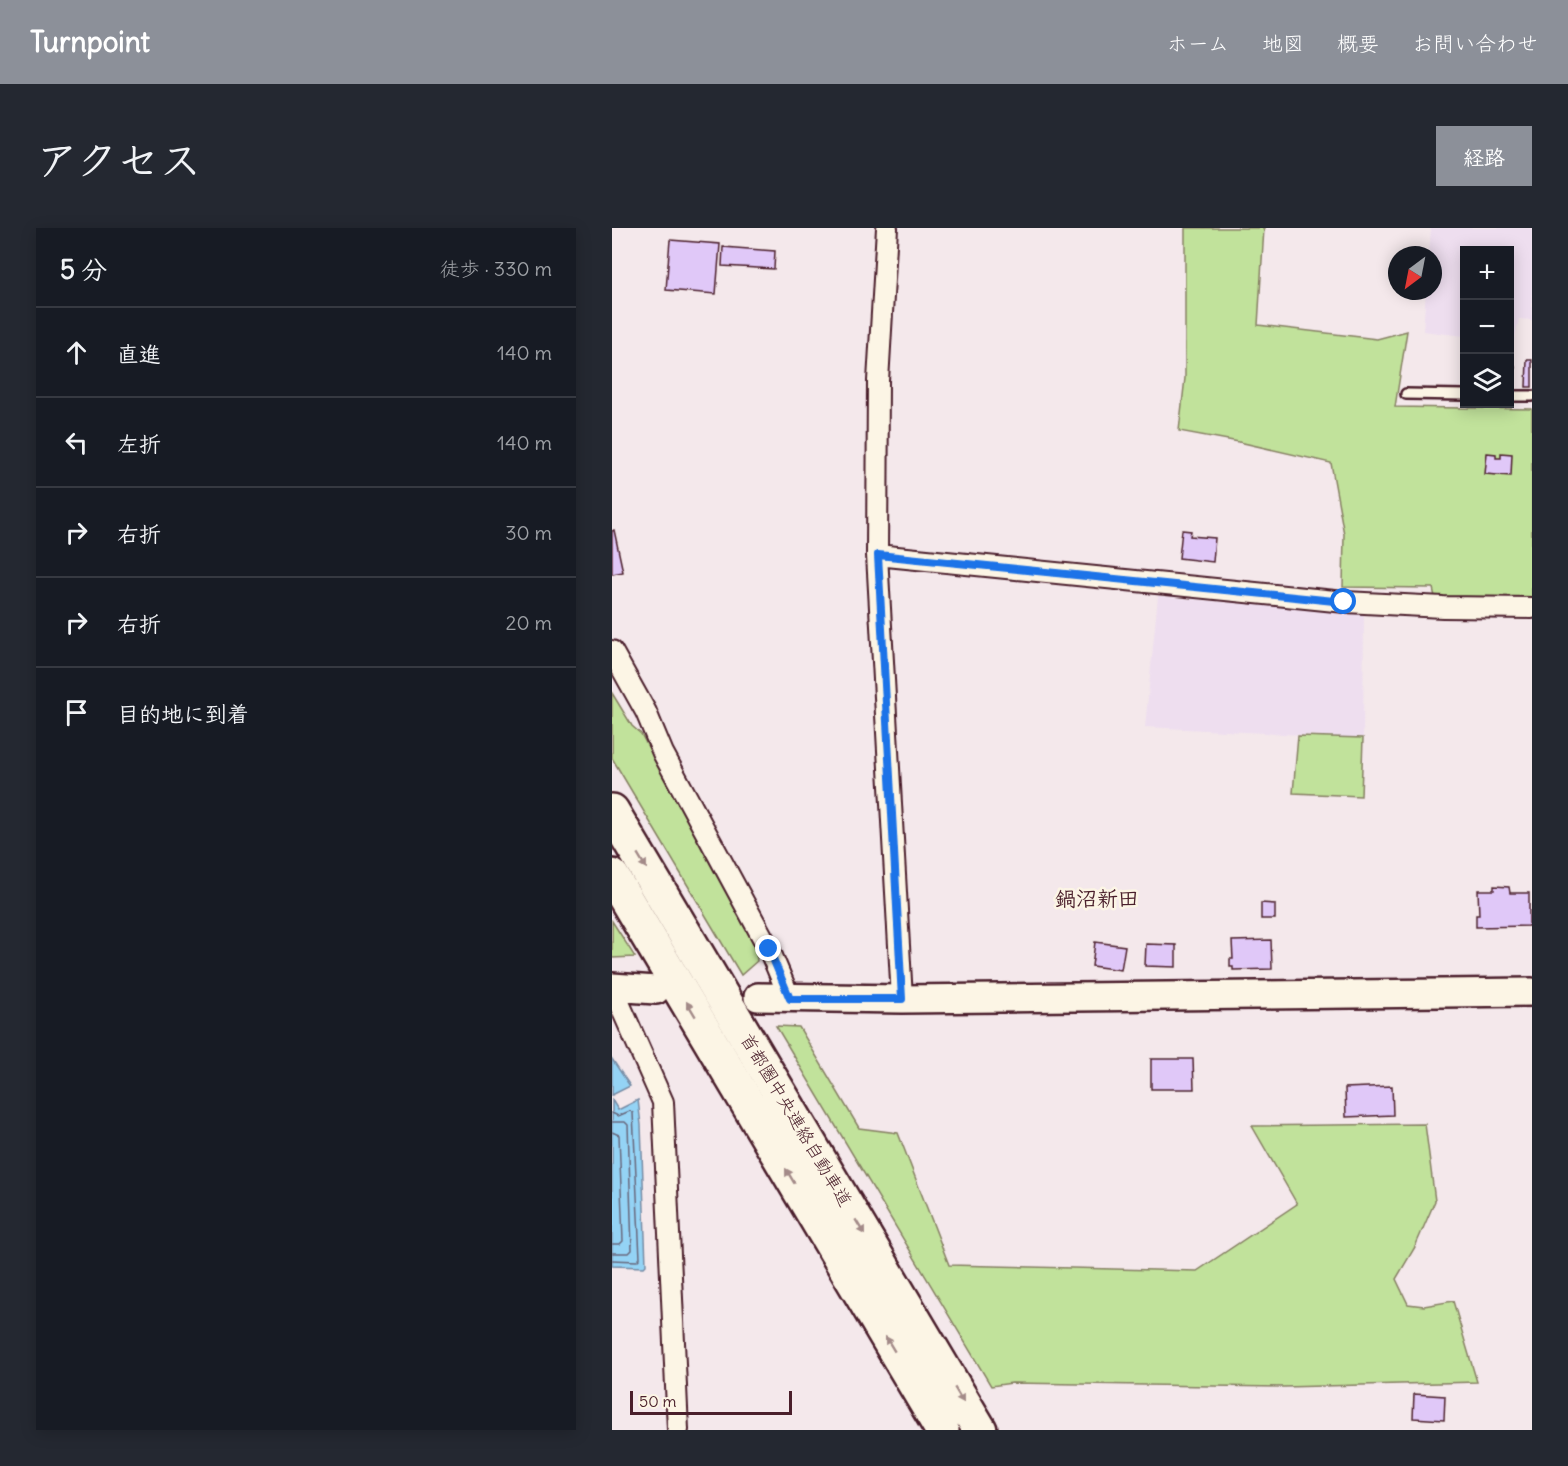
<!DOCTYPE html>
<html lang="ja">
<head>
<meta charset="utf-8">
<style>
  :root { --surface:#171b24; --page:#242831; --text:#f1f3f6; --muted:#9ea1a6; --line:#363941; --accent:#8c9099 }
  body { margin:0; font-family:Delius,"Klee One",sans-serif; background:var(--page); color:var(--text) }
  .controls { position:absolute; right:18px; top:18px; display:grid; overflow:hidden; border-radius:0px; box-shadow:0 3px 15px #0003 }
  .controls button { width:54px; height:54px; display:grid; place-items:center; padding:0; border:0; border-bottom:2px solid var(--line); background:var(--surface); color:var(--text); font:30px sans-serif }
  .compass { position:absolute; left:776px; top:18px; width:54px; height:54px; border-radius:50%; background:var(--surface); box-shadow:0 3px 15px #0003; rotate:212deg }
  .scale { position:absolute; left:18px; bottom:15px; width:162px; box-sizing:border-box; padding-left:6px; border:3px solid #4a1f2b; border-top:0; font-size:16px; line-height:21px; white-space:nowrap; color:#4a1f2b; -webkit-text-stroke:4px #fcf5e5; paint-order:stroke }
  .stop { position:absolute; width:18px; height:18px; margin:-14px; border:4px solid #1a73e8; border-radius:50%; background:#fff }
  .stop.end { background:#1a73e8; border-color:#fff; box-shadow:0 2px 6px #0008 }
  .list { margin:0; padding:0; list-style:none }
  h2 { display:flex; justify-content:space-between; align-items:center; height:78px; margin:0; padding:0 24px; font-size:26px }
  h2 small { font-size:20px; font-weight:400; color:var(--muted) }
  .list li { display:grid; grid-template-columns:39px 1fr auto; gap:18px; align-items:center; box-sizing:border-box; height:90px; padding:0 24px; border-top:2px solid var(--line) }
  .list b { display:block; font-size:22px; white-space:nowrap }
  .list em { font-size:20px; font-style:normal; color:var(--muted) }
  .icon { flex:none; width:33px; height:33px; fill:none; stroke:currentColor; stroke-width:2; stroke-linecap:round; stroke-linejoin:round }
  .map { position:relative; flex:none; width:920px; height:1202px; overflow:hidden; border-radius:0px }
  header { display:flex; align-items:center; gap:36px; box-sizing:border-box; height:84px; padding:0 30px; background:var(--accent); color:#fff }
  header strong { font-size:28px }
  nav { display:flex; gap:33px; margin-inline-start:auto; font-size:21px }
  .intro { display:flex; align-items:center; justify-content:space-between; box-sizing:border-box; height:144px; padding:0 36px }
  h1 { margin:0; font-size:42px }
  .button { padding:15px 27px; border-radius:0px; background:var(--accent); color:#fff; font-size:21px; font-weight:700 }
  main { display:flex; gap:36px; padding:0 36px }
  aside { flex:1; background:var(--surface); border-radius:0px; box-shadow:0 3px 15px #0003 }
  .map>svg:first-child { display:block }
  .built { fill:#eedeef }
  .green { fill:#c1e29b; stroke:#868063; stroke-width:1.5 }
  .water { fill:#94d3f5; stroke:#768ba4; stroke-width:1.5 }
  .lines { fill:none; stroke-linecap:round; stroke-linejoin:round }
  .shore { stroke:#68677c; stroke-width:1.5 }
  .building { fill:#e0c8f8; stroke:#4a1f2b; stroke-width:1.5 }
  .lane-casing { stroke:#4a1f2b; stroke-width:14 }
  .street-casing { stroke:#4a1f2b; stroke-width:24 }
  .secondary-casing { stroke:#4a1f2b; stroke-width:32 }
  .highway-casing { stroke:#4a1f2b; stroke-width:38 }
  .lane { stroke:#fcf5e5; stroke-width:9 }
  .street { stroke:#fcf5e5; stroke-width:20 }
  .secondary { stroke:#fcf5e5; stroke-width:27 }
  .highway { stroke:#fcf5e5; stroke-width:33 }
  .oneway { fill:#a38a88 }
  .route { stroke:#1a73e8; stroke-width:8 }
  .labels { text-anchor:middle; stroke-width:5; stroke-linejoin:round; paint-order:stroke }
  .street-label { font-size:18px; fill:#4a1f2b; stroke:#fcf5e5 }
  .quarter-label { font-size:21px; font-weight:bold; fill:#4a1f2b; stroke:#fcf5e5 }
</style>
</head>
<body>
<header>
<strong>Turnpoint</strong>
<nav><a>ホーム</a><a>地図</a><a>概要</a><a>お問い合わせ</a></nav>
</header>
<div class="intro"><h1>アクセス</h1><a class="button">経路</a></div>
<main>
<aside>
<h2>5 分<small>徒歩 · 330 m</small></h2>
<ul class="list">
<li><svg class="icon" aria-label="ahead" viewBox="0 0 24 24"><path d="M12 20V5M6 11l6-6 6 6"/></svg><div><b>直進</b></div><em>140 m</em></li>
<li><svg class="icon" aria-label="left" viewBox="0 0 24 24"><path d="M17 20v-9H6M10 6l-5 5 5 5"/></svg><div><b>左折</b></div><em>140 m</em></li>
<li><svg class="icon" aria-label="right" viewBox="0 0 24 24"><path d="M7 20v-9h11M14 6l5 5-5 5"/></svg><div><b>右折</b></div><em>30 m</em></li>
<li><svg class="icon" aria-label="right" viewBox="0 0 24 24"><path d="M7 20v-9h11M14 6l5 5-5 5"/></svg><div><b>右折</b></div><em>20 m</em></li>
<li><svg class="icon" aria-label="arrive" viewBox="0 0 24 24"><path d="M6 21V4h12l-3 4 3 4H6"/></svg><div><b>目的地に到着</b></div></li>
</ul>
</aside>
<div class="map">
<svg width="920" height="1202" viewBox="0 0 920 1202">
  <rect width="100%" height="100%" fill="#f4e8eb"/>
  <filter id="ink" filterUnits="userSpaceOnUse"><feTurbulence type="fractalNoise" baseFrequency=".0167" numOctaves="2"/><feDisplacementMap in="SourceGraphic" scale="12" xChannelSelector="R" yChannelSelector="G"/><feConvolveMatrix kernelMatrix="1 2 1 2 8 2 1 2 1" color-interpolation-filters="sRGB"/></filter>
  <g filter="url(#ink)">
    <path class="built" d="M819,0H920V92L907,91L902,113H898L897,22H852V108L811,103L814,63H821V27H817Z
      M546,368L752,387L751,510L533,499Z"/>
    <path class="green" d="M573,0H652L646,97L765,111L795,103L783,179L920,181V369H823L821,360L731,359L732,306L719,235L627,214L567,203L573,150Z
      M0,465L20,498L29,506L143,715L145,733L129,747L0,530Z
      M686,508L751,510L749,568L681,565Z
      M0,693L23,729L0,730Z
      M164,798L187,799L247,900L286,905L337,1037L585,1043L685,976L640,898L813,896L823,973L803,1019L784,1051L796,1076L812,1078L841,1073L865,1154L672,1159L400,1155L379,1158Z"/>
    <path class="water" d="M0,831L18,858L0,867Z
      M0,872L6,882L26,872L29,897L34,1037L32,1039L0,1038Z"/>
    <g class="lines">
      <path class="shore" d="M0,885L6,888L18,883L21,885L28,1030L25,1033L0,1032
        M0,894H13L16,897L20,1022L17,1025H0
        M0,904L7,907L11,1013L8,1016H0"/>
    </g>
    <path class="building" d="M58,12L108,16L104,66L54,62Z
      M111,19L163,23L162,41L110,38Z
      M915,132H920V159H914Z
      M897,138H903L902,162H897Z
      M875,225L884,226V230H889V225L900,226L899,248L873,246Z
      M2,302L11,344L0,346V303Z
      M570,302L579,303L578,308L603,310L601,334L567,330Z
      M882,658L897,659L898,665H917V698L864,699V687H867L866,662H882Z
      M649,675L663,676V691H649Z
      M659,712L660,741L621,742V739H618V731H621L620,713Z
      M483,714L513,718L509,742L480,738Z
      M534,716L564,717V739L533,738Z
      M539,831H581L582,861H539Z
      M780,858L781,887L734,889L733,860Z
      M802,1166L833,1168L832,1192L801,1190Z"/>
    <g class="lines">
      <defs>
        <path id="lane" d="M794,166L852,167
          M897,168H920"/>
        <path id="street" d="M275,0L266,153L265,327L290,771
          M265,327L733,374L831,379L920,380
          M0,423L34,484L51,525L157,721L178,771
          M0,759L51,874L66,1202"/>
        <path id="secondary" d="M0,759L44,762
          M146,769L290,771L920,764"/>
        <path id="highway" d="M0,583L368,1202
          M0,648L330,1202"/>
      </defs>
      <use href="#lane" class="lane-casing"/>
      <use href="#street" class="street-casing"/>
      <use href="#secondary" class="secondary-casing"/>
      <use href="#highway" class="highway-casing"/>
      <use href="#lane" class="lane"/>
      <use href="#street" class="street"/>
      <use href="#secondary" class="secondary"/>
      <use href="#highway" class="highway"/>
    </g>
    <defs><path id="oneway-solid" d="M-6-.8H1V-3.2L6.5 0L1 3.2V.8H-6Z" transform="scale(1.5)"/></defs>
    <g class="oneway">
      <use href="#oneway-solid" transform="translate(30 633) rotate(59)"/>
      <use href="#oneway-solid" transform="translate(79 781) rotate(-121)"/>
      <use href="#oneway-solid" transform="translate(178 948) rotate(-121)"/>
      <use href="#oneway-solid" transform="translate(248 999) rotate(59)"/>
      <use href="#oneway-solid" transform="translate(278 1116) rotate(-121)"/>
      <use href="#oneway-solid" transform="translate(347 1167) rotate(59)"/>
    </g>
  </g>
  <g class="lines" filter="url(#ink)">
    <path class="route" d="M157,721L178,771H290L266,327L732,374"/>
  </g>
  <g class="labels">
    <g class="street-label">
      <text transform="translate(184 892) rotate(59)" y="6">首都圏中央連絡自動車道</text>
    </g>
    <g class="quarter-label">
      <text x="485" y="678">鍋沼新田</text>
    </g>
  </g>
</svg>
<div class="controls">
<button>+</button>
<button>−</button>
<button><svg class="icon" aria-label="layers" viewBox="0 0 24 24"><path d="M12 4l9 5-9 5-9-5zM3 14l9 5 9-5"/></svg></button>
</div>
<svg class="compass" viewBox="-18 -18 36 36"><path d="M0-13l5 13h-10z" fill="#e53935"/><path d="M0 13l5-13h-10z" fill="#9ea1a6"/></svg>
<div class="scale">50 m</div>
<div class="stop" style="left:732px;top:374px"></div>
<div class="stop end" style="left:157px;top:721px"></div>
</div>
</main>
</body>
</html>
